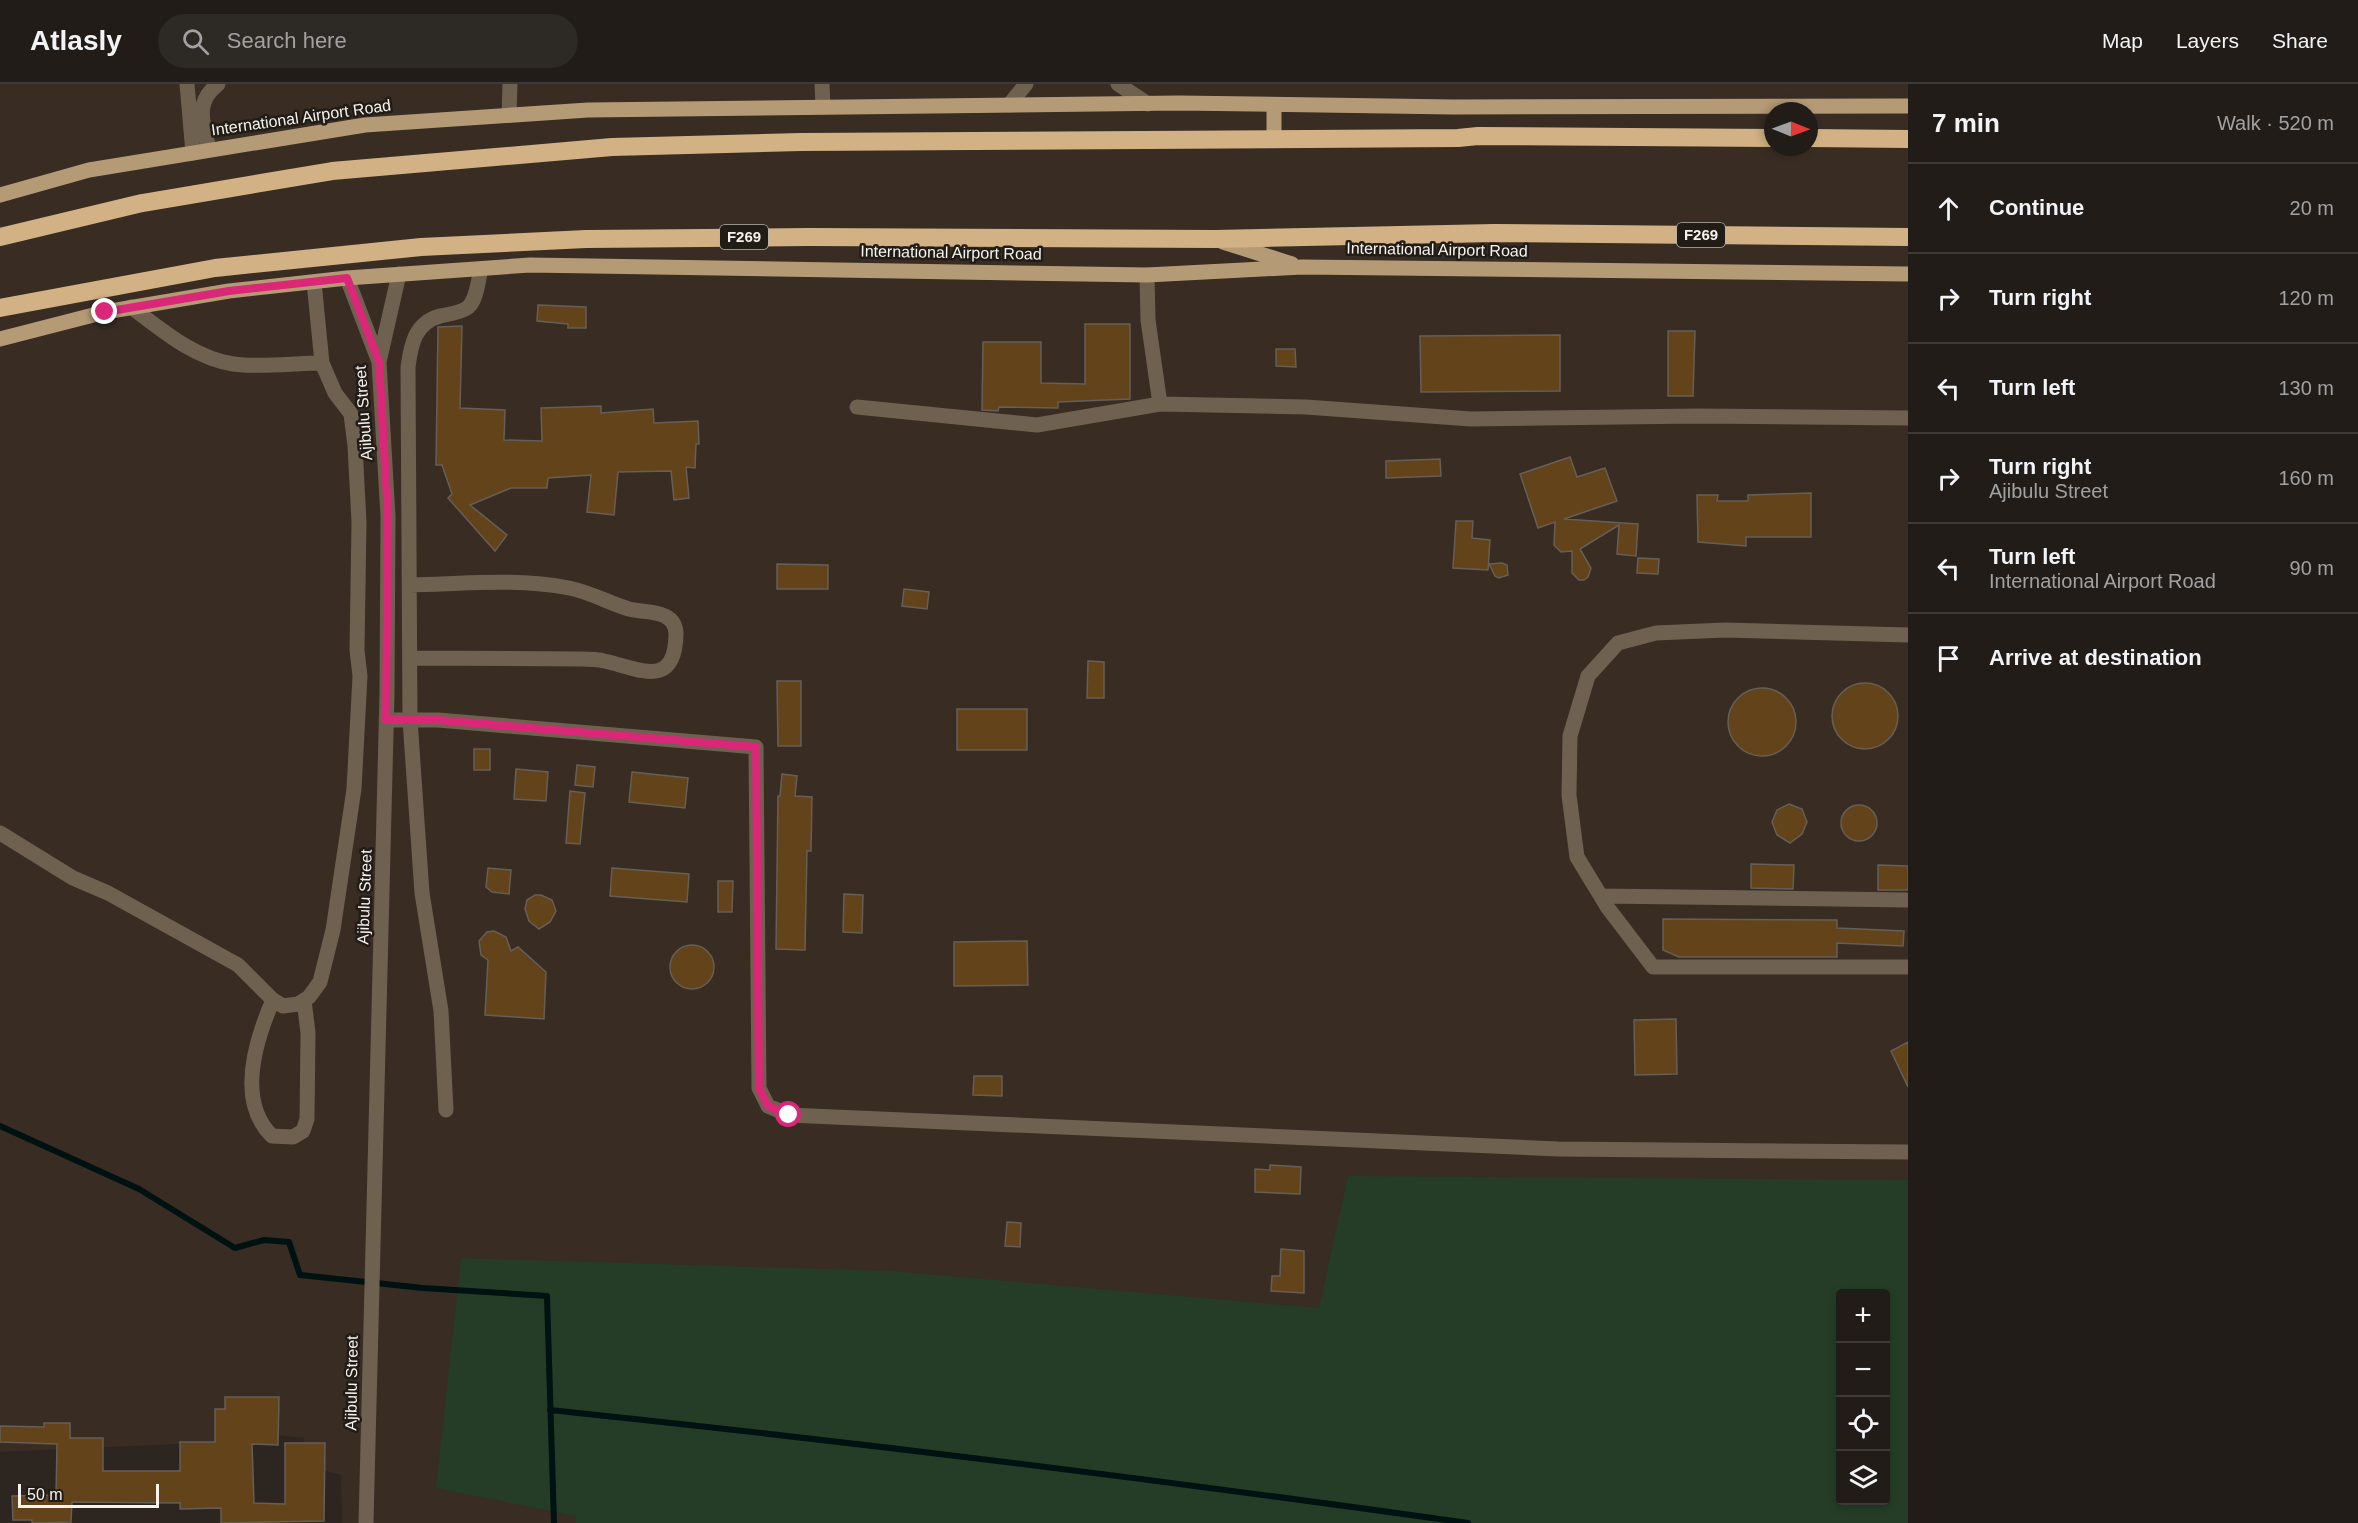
<!DOCTYPE html>
<html lang="en">
<head>
<meta charset="utf-8">
<style>
  :root { --surface:#211c18; --page:#2d2925; --text:#f1f3f6; --muted:#a2a1a2; --line:#3e3a37 }
  body { margin:0; font-family:Arial,sans-serif; background:var(--page); color:var(--text) }
  .controls { position:absolute; right:18px; bottom:18px; display:grid; overflow:hidden; border-radius:6px; box-shadow:0 3px 9px #0003 }
  .controls button { width:54px; height:54px; display:grid; place-items:center; padding:0; border:0; border-bottom:2px solid var(--line); background:var(--surface); color:var(--text); font:30px sans-serif }
  .compass { position:absolute; left:1764px; top:18px; width:54px; height:54px; border-radius:50%; background:var(--surface); box-shadow:0 3px 9px #0003; rotate:91deg }
  .scale { position:absolute; left:18px; bottom:15px; width:141px; box-sizing:border-box; padding-left:6px; border:3px solid #f6f2ee; border-top:0; font-size:16px; line-height:21px; white-space:nowrap; color:#f6f2ee; -webkit-text-stroke:4px #221c17; paint-order:stroke }
  .stop { position:absolute; width:18px; height:18px; margin:-14px; border:4px solid #db2777; border-radius:50%; background:#fff }
  .stop.end { background:#db2777; border-color:#fff; box-shadow:0 2px 6px #0008 }
  .list { margin:0; padding:0; list-style:none }
  h2 { display:flex; justify-content:space-between; align-items:center; height:78px; margin:0; padding:0 24px; font-size:26px }
  h2 small { font-size:20px; font-weight:400; color:var(--muted) }
  .list li { display:grid; grid-template-columns:39px 1fr auto; gap:18px; align-items:center; box-sizing:border-box; height:90px; padding:0 24px; border-top:2px solid var(--line) }
  .list b { display:block; font-size:22px; white-space:nowrap }
  .list p { margin:0; font-size:20px; white-space:nowrap; color:var(--muted) }
  .list em { font-size:20px; font-style:normal; color:var(--muted) }
  .icon { flex:none; width:33px; height:33px; fill:none; stroke:currentColor; stroke-width:2; stroke-linecap:round; stroke-linejoin:round }
  .map { position:relative; flex:none; width:1908px; height:1439px; overflow:hidden }
  header { display:flex; align-items:center; gap:36px; box-sizing:border-box; height:84px; padding:0 30px; background:var(--surface); border-bottom:2px solid var(--line) }
  header strong { font-size:28px }
  nav { display:flex; gap:33px; margin-inline-start:auto; font-size:21px }
  .search { width:420px; height:54px; background:var(--page); display:flex; align-items:center; gap:15px; box-sizing:border-box; padding:0 21px; border-radius:33px; color:var(--muted); font-size:22px }
  main { display:flex }
  aside { flex:1; background:var(--surface) }
  .map>svg:first-child { display:block }
  .built { fill:#382c23; fill-rule:evenodd }
  .green { fill:#253d26; fill-rule:evenodd }
  .lines { fill:none; stroke-linecap:round; stroke-linejoin:round }
  .stream { stroke:#001112; stroke-width:6 }
  .building { fill:#63431a; stroke:#655f58; stroke-width:1.5 }
  .minor { stroke:#6e614f; stroke-width:15 }
  .major { stroke:#b59b75; stroke-width:15 }
  .highway { stroke:#d2b284; stroke-width:18 }
  .route { stroke:#db2777; stroke-width:8 }
  .labels { text-anchor:middle; stroke-width:5; stroke-linejoin:round; paint-order:stroke }
  .shield { fill:#221c17; stroke:#b6b2ae; stroke-width:1.5 }
  .shield-label { font-size:15px; font-weight:bold; fill:#f6f2ee }
  .street-label { font-size:16px; fill:#f6f2ee; stroke:#221c17 }
</style>
</head>
<body>
<header>
<strong>Atlasly</strong>
<div class="search"><svg class="icon" aria-label="search" viewBox="0 0 24 24"><circle cx="10" cy="10" r="6"/><path d="M15 15l6 6"/></svg>Search here</div>
<nav><a>Map</a><a>Layers</a><a>Share</a></nav>
</header>
<main>
<div class="map">
<svg width="1908" height="1439" viewBox="0 0 1908 1439">
  <rect width="100%" height="100%" fill="#2c2520"/>
  <path class="built" d="M0,0H1908V1439H342L341,1391L304,1381V1354L236,1347L225,1358L0,1368ZM1773,27H1809V63H1773ZM1840,1210H1886V1416H1840Z"/>
  <path class="green" d="M1348,1092L1908,1096V1439H576V1432L436,1404L461,1174L891,1187L1319,1224ZM1840,1210H1886V1416H1840Z"/>
  <g class="lines">
    <path class="stream" d="M0,1042L139,1105L235,1164L264,1156L289,1158L300,1191L423,1204L547,1212L554,1439
      M550,1326C856,1358 1162,1396 1468,1439"/>
  </g>
  <path class="building" d="M538,221L586,223V244H568V240L537,237Z
    M1085,240H1130V315L1058,318V324L999,323L998,327L982,326L983,258H1041V299L1085,300Z
    M462,242L460,324L505,326L504,356L542,357L541,324L601,322V329L653,325L654,339L698,337L699,360H696L695,384L686,383L689,414L674,416L671,387L618,388L614,431L587,428L591,391L548,394L547,404H511L470,421L507,451L495,467L448,414L452,410L442,381H436L438,243Z
    M1668,247H1695L1693,312H1668Z
    M1560,251V307L1421,308L1420,252Z
    M1276,265H1295L1296,283L1276,282Z
    M1570,373L1577,393L1605,384L1617,417L1564,435L1638,440L1636,472L1617,470L1619,441L1580,465L1591,484L1588,493L1584,496H1579L1572,489V467L1561,468L1554,461L1555,438L1538,444L1520,390Z
    M1440,375L1441,392L1386,394V377Z
    M1811,409V453H1746V462L1698,458L1697,411H1718L1717,417H1748V411Z
    M1456,437H1473L1472,454L1490,456L1488,486L1453,484Z
    M1638,474L1659,475L1658,490L1637,489Z
    M1502,479L1507,481L1508,491L1499,494L1495,492L1489,480Z
    M777,480L828,481V505H777Z
    M904,505L929,508L927,525L902,522Z
    M1088,577L1104,578V614H1087Z
    M777,597H801V662H778Z
    M1832 632a33 33 0 1 1 66 0a33 33 0 1 1-66 0Z
    M1728 638a34 34 0 1 1 68 0a34 34 0 1 1-68 0Z
    M957,625H1027V666H957Z
    M474,665H490V686H474Z
    M577,681L595,683L593,703L575,701Z
    M516,685L548,688L546,717L514,715Z
    M632,688L688,694L685,724L629,718Z
    M782,690L797,692L795,712L812,713L811,767H807L805,866L776,865L778,712H780Z
    M570,707L585,709L580,760L566,759Z
    M1789,720L1802,725L1807,738L1802,750L1790,759L1777,751L1772,738L1777,726Z
    M1841 739a18 18 0 1 1 36 0a18 18 0 1 1-36 0Z
    M1751,780L1794,781L1793,805L1751,804Z
    M1878,781L1908,782V806H1878Z
    M488,784L511,786L509,810L492,808L486,803Z
    M612,784L689,790L687,818L610,812Z
    M718,797H733L732,828H718Z
    M844,810L863,811L862,849L843,848Z
    M535,811H541L552,816L556,827L550,838L539,845L529,837L525,825L527,816Z
    M1663,835L1837,836V844L1904,847L1903,862L1837,859V873H1679L1663,866Z
    M494,847L506,853L511,867L518,863L546,888L544,935L485,931L488,876L481,871L479,857L487,848Z
    M1027,857L1028,901L954,902V858Z
    M670 883a22 22 0 1 1 44 0a22 22 0 1 1-44 0Z
    M1676,935L1677,990L1635,991L1634,936Z
    M1908,958V1003L1891,967Z
    M974,992H1002V1012L973,1011Z
    M1270,1081L1301,1083L1300,1110L1255,1108V1085L1270,1086Z
    M1007,1138L1021,1139L1020,1163L1005,1162Z
    M1281,1165L1304,1167V1209L1271,1207L1272,1192H1280Z
    M225,1313H279L278,1361L252,1360L254,1419L285,1420V1359H325L324,1437L221,1439V1424L180,1425V1419L72,1418L71,1438L32,1439V1436H13L12,1412L56,1411L57,1360L0,1358V1342L44,1343V1339H70V1354H103V1387H180V1358H215V1325H225Z"/>
  <g class="lines">
    <path class="minor" d="M187,0L193,69
      M822,0L823,23
      M1118,0L1148,20
      M1009,21L1026,0
      M509,31L510,0
      M209,65C203,38 194,19 218,0
      M1147,191L1148,236L1160,320L1306,323L1471,335L1698,332L1908,334
      M347,194L379,278L388,432L387,610L366,1439
      M131,223C162,246 194,274 233,280C261,284 293,279 322,279
      M379,278L399,190
      M857,323L1037,341L1160,320
      M410,501C462,500 518,494 569,504C590,508 609,519 629,525C641,528 654,527 665,532C673,536 676,542 676,550C675,607 638,584 604,577C597,575 589,575 581,575L411,574
      M1908,551L1725,546L1656,549L1618,559L1588,592L1570,652L1569,711L1577,773L1608,824L1653,883H1908
      M386,636H438L756,663L759,1004L768,1022L789,1031L1558,1065L1908,1068
      M0,749L73,794L108,809L238,881L273,916L283,922L298,920L309,913L320,898L333,846L354,705L360,592L357,566L359,438L355,362L351,330L335,309L322,279L314,198
      M1601,812L1908,816
      M273,916C256,955 236,1017 272,1052L293,1053L303,1047L307,1035L308,949L304,916
      M446,1026L441,927L422,809L410,636L408,283C411,260 415,239 440,232C449,230 460,229 467,224C477,217 478,196 481,185"/>
    <path class="major" d="M1274,21V56
      M0,111L89,86L365,41L588,26L1179,19L1453,23L1908,22
      M1223,158L1292,180
      M0,255L105,228L229,207L347,194L530,181L1147,191L1302,183L1908,190"/>
    <path class="highway" d="M1809,54L1908,55
      M0,153L142,119L332,87L612,63L801,58L1458,54L1478,52L1773,54
      M0,224L215,184L421,163L586,155L808,153L1215,155L1494,149L1908,153"/>
  </g>
  <g class="lines">
    <path class="route" d="M105,228L229,207L347,194L379,278L388,432L386,636H438L756,663L759,1004L768,1022L789,1031"/>
  </g>
  <g class="labels">
    <g class="shield">
      <rect x="1677" y="139" width="48" height="24" rx="4.5"/>
      <rect x="720" y="141" width="48" height="24" rx="4.5"/>
    </g>
    <g class="shield-label">
      <text x="1701" y="156">F269</text>
      <text x="744" y="158">F269</text>
    </g>
    <g class="street-label">
      <text transform="translate(301 33) rotate(-8)" y="6">International Airport Road</text>
      <text transform="translate(1437 165) rotate(1)" y="6">International Airport Road</text>
      <text transform="translate(951 168) rotate(1)" y="6">International Airport Road</text>
      <text transform="translate(363 329) rotate(-94)" y="6">Ajibulu Street</text>
      <text transform="translate(364 813) rotate(-88)" y="6">Ajibulu Street</text>
      <text transform="translate(351 1299) rotate(-89)" y="6">Ajibulu Street</text>
    </g>
  </g>
</svg>
<div class="controls">
<button>+</button>
<button>−</button>
<button><svg class="icon" aria-label="locate" viewBox="0 0 24 24"><circle cx="12" cy="12" r="6"/><path d="M12 2v4M12 18v4M2 12h4M18 12h4"/></svg></button>
<button><svg class="icon" aria-label="layers" viewBox="0 0 24 24"><path d="M12 4l9 5-9 5-9-5zM3 14l9 5 9-5"/></svg></button>
</div>
<svg class="compass" viewBox="-18 -18 36 36"><path d="M0-13l5 13h-10z" fill="#e53935"/><path d="M0 13l5-13h-10z" fill="#a2a1a2"/></svg>
<div class="scale">50 m</div>
<div class="stop" style="left:789px;top:1031px"></div>
<div class="stop end" style="left:105px;top:228px"></div>
</div>
<aside>
<h2>7 min<small>Walk · 520 m</small></h2>
<ul class="list">
<li><svg class="icon" aria-label="ahead" viewBox="0 0 24 24"><path d="M12 20V5M6 11l6-6 6 6"/></svg><div><b>Continue</b></div><em>20 m</em></li>
<li><svg class="icon" aria-label="right" viewBox="0 0 24 24"><path d="M7 20v-9h11M14 6l5 5-5 5"/></svg><div><b>Turn right</b></div><em>120 m</em></li>
<li><svg class="icon" aria-label="left" viewBox="0 0 24 24"><path d="M17 20v-9H6M10 6l-5 5 5 5"/></svg><div><b>Turn left</b></div><em>130 m</em></li>
<li><svg class="icon" aria-label="right" viewBox="0 0 24 24"><path d="M7 20v-9h11M14 6l5 5-5 5"/></svg><div><b>Turn right</b><p>Ajibulu Street</p></div><em>160 m</em></li>
<li><svg class="icon" aria-label="left" viewBox="0 0 24 24"><path d="M17 20v-9H6M10 6l-5 5 5 5"/></svg><div><b>Turn left</b><p>International Airport Road</p></div><em>90 m</em></li>
<li><svg class="icon" aria-label="arrive" viewBox="0 0 24 24"><path d="M6 21V4h12l-3 4 3 4H6"/></svg><div><b>Arrive at destination</b></div></li>
</ul>
</aside>
</main>
</body>
</html>
